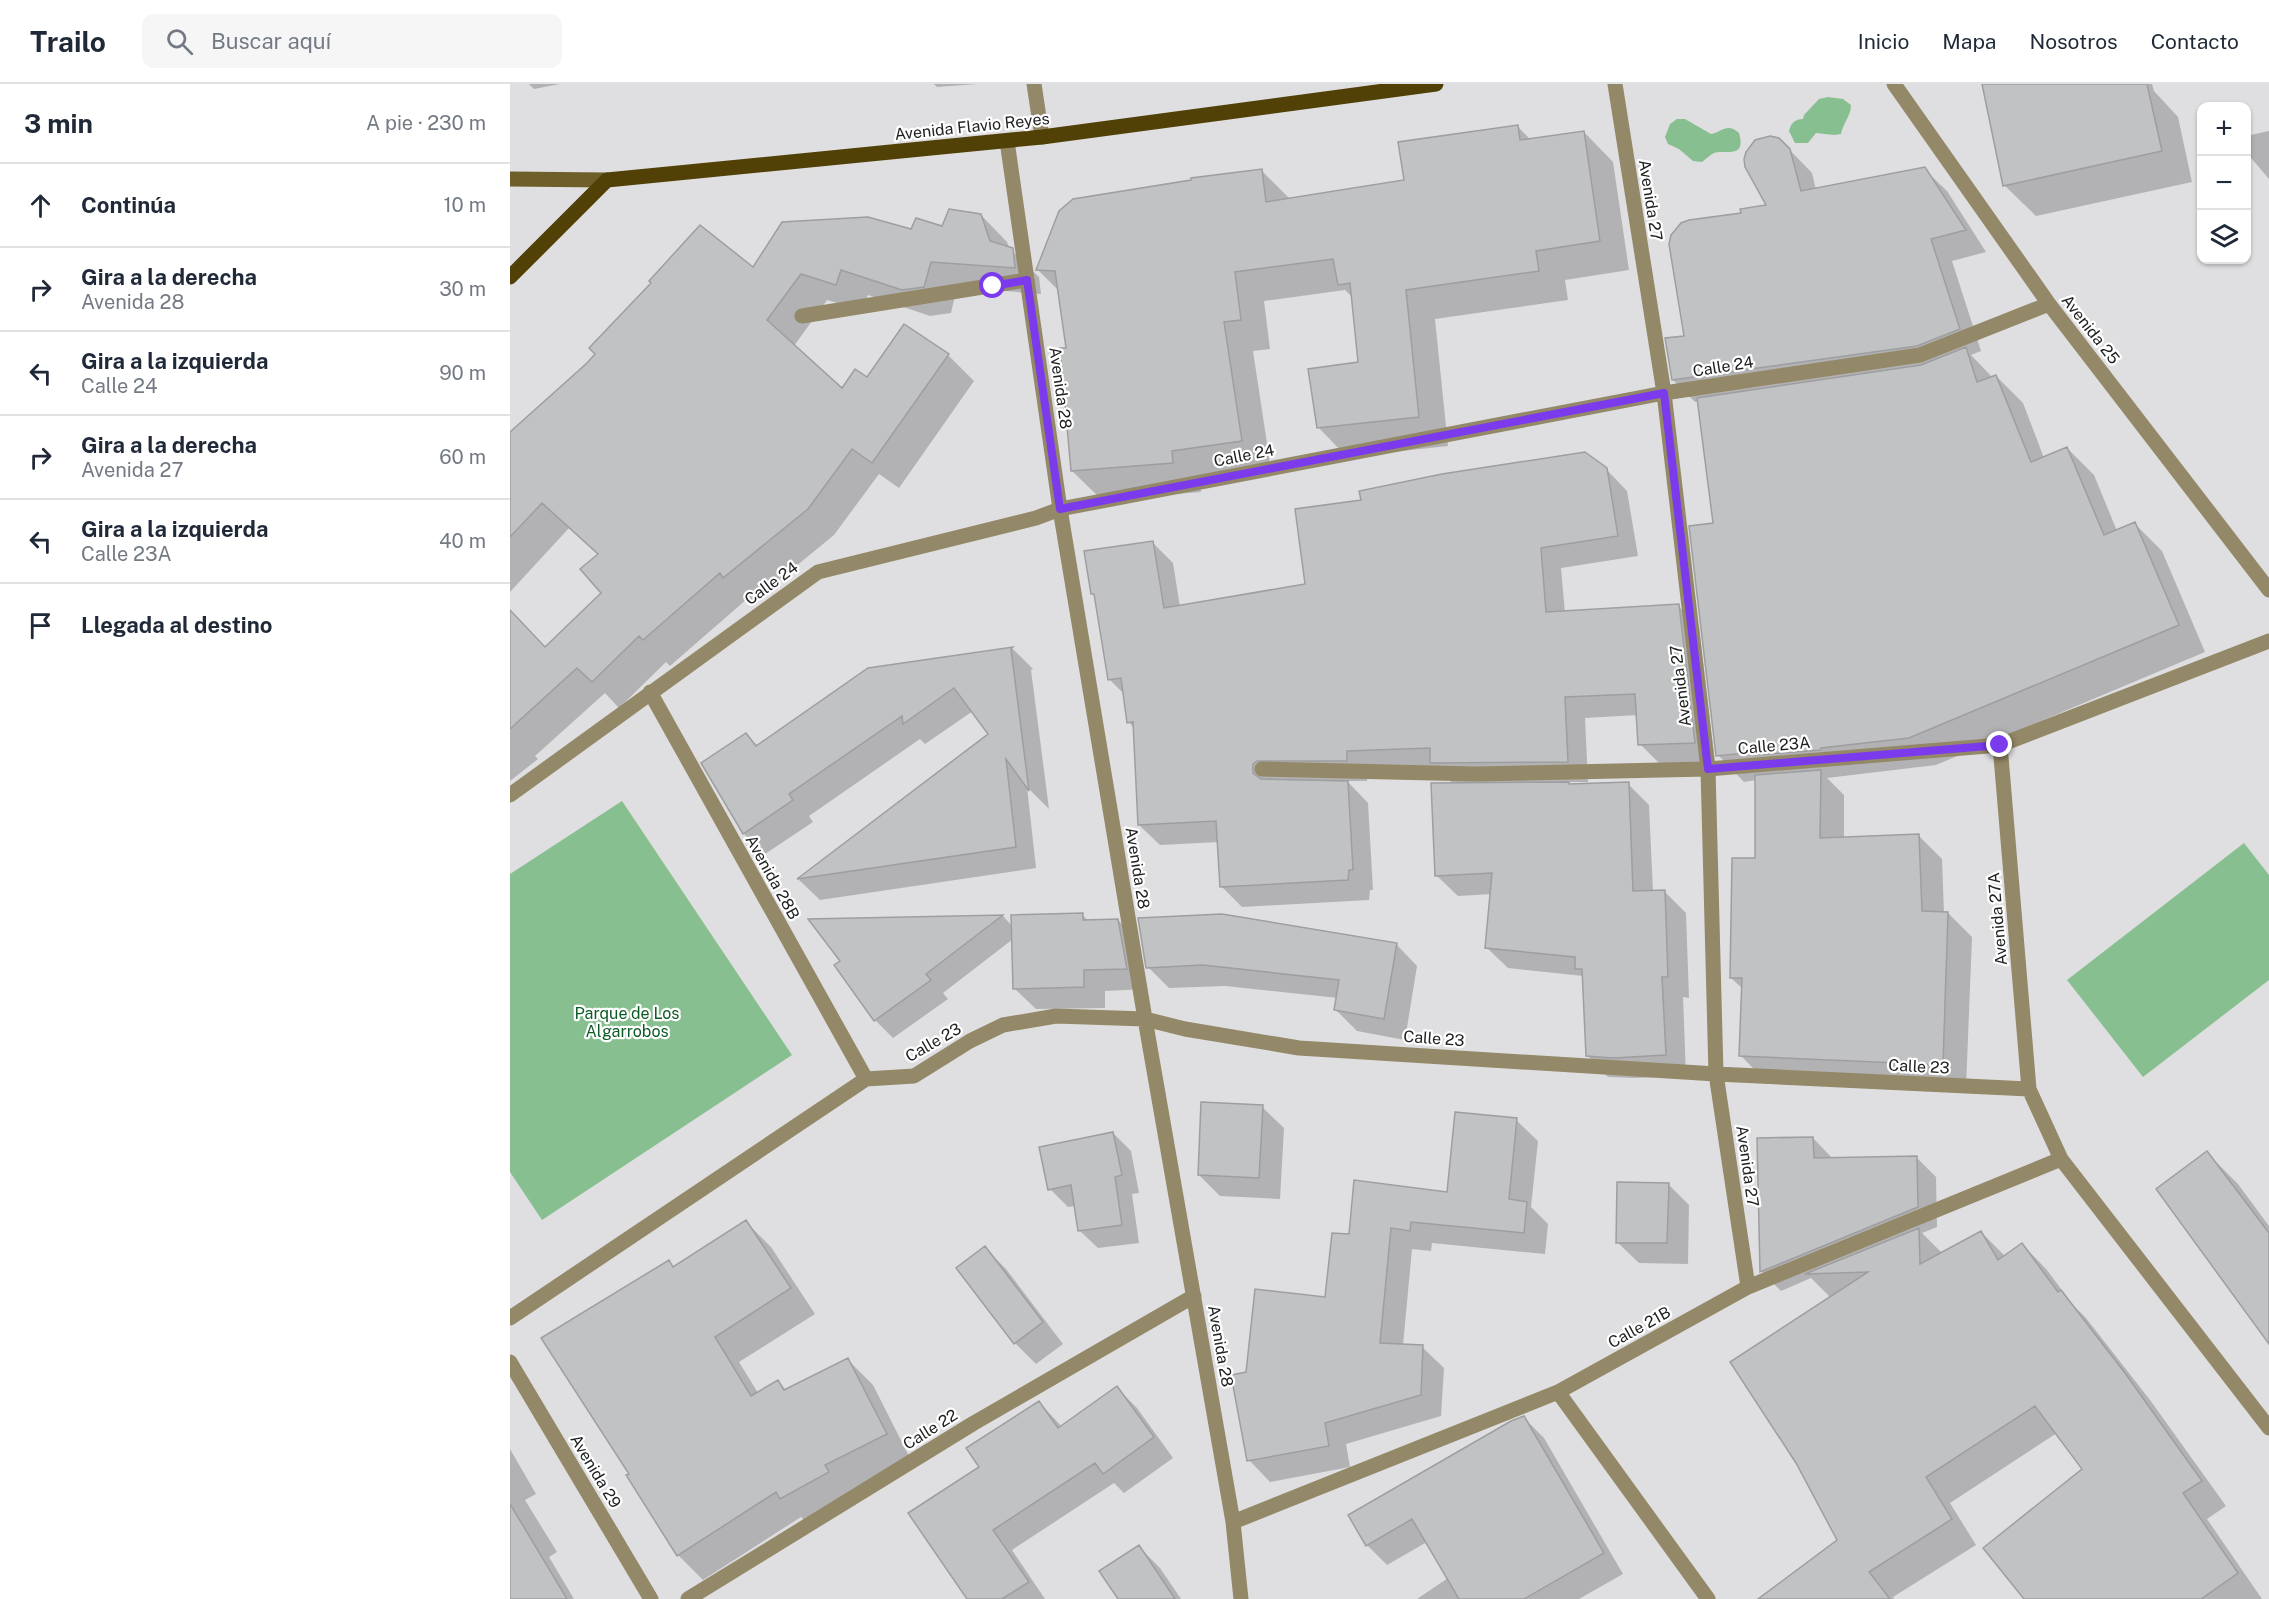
<!DOCTYPE html>
<html lang="es">
<head>
<meta charset="utf-8">
<style>
  :root { --surface:#fff; --page:#f6f6f7; --text:#1f2937; --muted:#747a83; --line:#e0e1e3 }
  body { margin:0; font-family:"Public Sans",sans-serif; background:var(--page); color:var(--text) }
  .controls { position:absolute; right:18px; top:18px; display:grid; overflow:hidden; border-radius:12px; box-shadow:0 2px 4px #0004 }
  .controls button { width:54px; height:54px; display:grid; place-items:center; padding:0; border:0; border-bottom:2px solid var(--line); background:var(--surface); color:var(--text); font:30px sans-serif }
  .stop { position:absolute; width:18px; height:18px; margin:-14px; border:4px solid #7c3aed; border-radius:50%; background:#fff }
  .stop.end { background:#7c3aed; border-color:#fff; box-shadow:0 2px 6px #0008 }
  .list { margin:0; padding:0; list-style:none }
  h2 { display:flex; justify-content:space-between; align-items:center; height:78px; margin:0; padding:0 24px; font-size:26px }
  h2 small { font-size:20px; font-weight:400; color:var(--muted) }
  .list li { display:grid; grid-template-columns:39px 1fr auto; gap:18px; align-items:center; box-sizing:border-box; height:84px; padding:0 24px; border-top:2px solid var(--line) }
  .list b { display:block; font-size:22px; white-space:nowrap }
  .list p { margin:0; font-size:20px; white-space:nowrap; color:var(--muted) }
  .list em { font-size:20px; font-style:normal; color:var(--muted) }
  .icon { flex:none; width:33px; height:33px; fill:none; stroke:currentColor; stroke-width:2; stroke-linecap:round; stroke-linejoin:round }
  .map { position:relative; flex:none; width:1759px; height:1515px; overflow:hidden }
  header { display:flex; align-items:center; gap:36px; box-sizing:border-box; height:84px; padding:0 30px; background:var(--surface); border-bottom:2px solid var(--line) }
  header strong { font-size:28px }
  nav { display:flex; gap:33px; margin-inline-start:auto; font-size:21px }
  .search { width:420px; height:54px; background:var(--page); display:flex; align-items:center; gap:15px; box-sizing:border-box; padding:0 21px; border-radius:12px; color:var(--muted); font-size:22px }
  main { display:flex }
  aside { flex:1; background:var(--surface) }
  .map>svg:first-child { display:block }
  .green { fill:#88bf90 }
  .shadow { fill:#0003 }
  .building { fill:#c1c2c3; stroke:#9e9ea0; stroke-width:1.5 }
  .lines { fill:none; stroke-linecap:round; stroke-linejoin:round }
  .lane { stroke:#938867; stroke-width:15 }
  .street { stroke:#938867; stroke-width:15 }
  .secondary { stroke:#6e5e29; stroke-width:15 }
  .primary { stroke:#514107; stroke-width:15 }
  .route { stroke:#7c3aed; stroke-width:8 }
  .labels { text-anchor:middle; stroke-width:4.5; stroke-linejoin:round; paint-order:stroke }
  .street-label { font-size:16px; fill:#202121; stroke:#fff }
  .park-label { font-size:16px; fill:#0c5a24; stroke:#fff }
</style>
</head>
<body>
<header>
<strong>Trailo</strong>
<div class="search"><svg class="icon" aria-label="search" viewBox="0 0 24 24"><circle cx="10" cy="10" r="6"/><path d="M15 15l6 6"/></svg>Buscar aquí</div>
<nav><a>Inicio</a><a>Mapa</a><a>Nosotros</a><a>Contacto</a></nav>
</header>
<main>
<aside>
<h2>3 min<small>A pie · 230 m</small></h2>
<ul class="list">
<li><svg class="icon" aria-label="ahead" viewBox="0 0 24 24"><path d="M12 20V5M6 11l6-6 6 6"/></svg><div><b>Continúa</b></div><em>10 m</em></li>
<li><svg class="icon" aria-label="right" viewBox="0 0 24 24"><path d="M7 20v-9h11M14 6l5 5-5 5"/></svg><div><b>Gira a la derecha</b><p>Avenida 28</p></div><em>30 m</em></li>
<li><svg class="icon" aria-label="left" viewBox="0 0 24 24"><path d="M17 20v-9H6M10 6l-5 5 5 5"/></svg><div><b>Gira a la izquierda</b><p>Calle 24</p></div><em>90 m</em></li>
<li><svg class="icon" aria-label="right" viewBox="0 0 24 24"><path d="M7 20v-9h11M14 6l5 5-5 5"/></svg><div><b>Gira a la derecha</b><p>Avenida 27</p></div><em>60 m</em></li>
<li><svg class="icon" aria-label="left" viewBox="0 0 24 24"><path d="M17 20v-9H6M10 6l-5 5 5 5"/></svg><div><b>Gira a la izquierda</b><p>Calle 23A</p></div><em>40 m</em></li>
<li><svg class="icon" aria-label="arrive" viewBox="0 0 24 24"><path d="M6 21V4h12l-3 4 3 4H6"/></svg><div><b>Llegada al destino</b></div></li>
</ul>
</aside>
<div class="map">
<svg width="1759" height="1515" viewBox="0 0 1759 1515">
  <rect width="100%" height="100%" fill="#dfdfe1"/>
  <path class="green" d="M1318,13L1333,15L1341,21C1341,32 1333,39 1331,50L1324,51L1306,49L1298,59H1285L1279,47C1281,39 1285,35 1293,35L1294,31L1309,15Z
    M1167,35H1175L1201,50C1212,48 1217,38 1229,49C1237,76 1214,65 1204,69C1200,71 1196,75 1192,78L1183,77L1169,65L1158,60L1155,53L1160,40Z
    M112,717L282,971L32,1136L0,1088V790Z
    M1734,759L1759,791V896L1633,993L1557,896Z"/>
  <path class="shadow" d="M19,0H50L24,5Z
    M424,0H468L427,3Z
    M1474,0H1642L1644,7L1668,33L1682,98L1526,132L1494,101Z
    M1007,42L1021,56L1074,48L1103,78L1119,186L1055,196L1058,216L925,235L938,362L837,373L808,343L850,279L843,214L835,206L754,217L760,265L743,267L761,386L690,396L691,408L592,416L562,387L558,265L549,207L528,186L751,86L780,115L895,97Z
    M1759,47V95L1736,68V52Z
    M1274,60L1302,89L1306,106L1414,85L1437,107L1476,168L1442,177L1471,267L1461,271L1483,294L1486,292L1513,319L1534,374L1557,364L1584,391L1607,447L1625,440L1652,467L1695,568L1426,681L1317,694L1334,711V754L1408,751L1432,775L1434,829H1438L1462,853L1456,1004L1254,995L1230,971L1233,905L1221,894L1246,776V696L1234,698L1208,671L1205,440L1189,317L1185,318L1163,296L1176,253L1233,130L1259,123Z
    M471,131L497,158L500,165L529,193L531,210L447,203L441,229L420,232L358,211L352,226L317,216L284,262L333,306L358,295L438,271L464,297L389,404L369,390L324,451L241,519L237,515L160,582L156,578L109,624L95,609L25,672L28,675L0,697V549L36,564L93,509L89,471L59,444L0,508V350L243,186L402,147L433,144Z
    M1096,385L1117,407L1128,472L1051,484L1055,529L1168,522L1189,542L1205,679L1151,681L1130,660L1128,631L1075,634L1078,698H1057L1061,702L1118,700L1139,721L1143,808L1154,807L1176,829L1179,914L1173,913L1176,992L1125,994L1098,993L1077,971L1073,892L998,884L976,863L982,810L948,812L926,791L943,700L928,684L857,687V697H837L858,719L863,806H860L859,816L732,823L711,802L709,758L650,761L629,741L624,644L619,638L615,611L599,595L586,514L582,509L643,459L663,479L670,523L797,502Z
    M503,565L523,585L521,586L539,725L517,703L526,784L310,816L289,796L480,651L463,627L415,660L410,655L299,732L303,738L255,770L234,750L193,680L236,651L248,662L358,585Z
    M572,831L579,837L608,836L629,858L637,905L595,907V924L526,925L504,904L503,855L433,909L438,915L383,954L365,936L332,878L301,836L493,832L503,843Z
    M886,860L907,882L895,956L847,947L826,926L828,914L715,902L659,904L638,883Z
    M752,1023L774,1044L770,1115L710,1112L689,1091Z
    M1006,1036L1028,1057L1021,1123L1038,1140L1035,1170L922,1159L921,1167L902,1165L893,1261L912,1263L934,1284L931,1332L836,1360L840,1383L760,1398L739,1376L737,1290L816,1215L840,1152L938,1109Z
    M603,1049L621,1067L629,1109L622,1110L629,1159L588,1164L570,1147L566,1122L558,1123L540,1105Z
    M1303,1054L1323,1075L1406,1073L1426,1093L1427,1143L1412,1149L1432,1169L1471,1148L1495,1172L1512,1160L1537,1186L1563,1221L1576,1234L1640,1316L1716,1422L1697,1435L1752,1515H1516L1575,1385L1547,1349L1440,1419L1466,1461L1383,1513L1384,1515H1250L1329,1456L1321,1214L1301,1194L1271,1207L1251,1187Z
    M1697,1069L1728,1100L1759,1142V1258Z
    M1158,1100L1179,1121L1178,1180L1129,1179L1107,1158Z
    M236,1138L261,1163L305,1230L229,1278L248,1309L268,1298L276,1306L338,1276L363,1301L401,1376L297,1439L291,1433L193,1496L168,1471L121,1390L159,1178L164,1184Z
    M475,1164L496,1185L553,1260L526,1280L505,1259Z
    M607,1304L627,1324L663,1374L614,1409L604,1399L502,1466L535,1515H458L471,1383L529,1318L552,1343Z
    M1014,1334L1034,1354L1113,1490L1069,1515H907L938,1494L917,1458L877,1481L857,1461Z
    M0,1365L26,1410L15,1416L47,1468L39,1473L64,1515H0Z
    M629,1463L650,1484L671,1515H610Z"/>
  <path class="building" d="M1472,0H1637L1652,67L1493,102Z
    M1008,41L1010,56L1074,47L1090,157L1026,167L1029,187L896,206L909,333L807,344L798,285L848,278L840,199L828,201L823,175L725,188L731,236L714,238L732,357L662,367L663,379L561,387L550,264H556L545,187L526,186L549,127L563,115L681,96V94L752,85L756,118L894,96L888,58Z
    M1260,52L1269,54L1280,65L1291,107L1415,83L1456,146L1421,155L1450,245L1407,262L1162,296L1155,254L1174,252L1159,160L1161,151L1171,139L1179,136L1231,129L1230,125L1256,121L1235,83L1234,75L1236,68L1245,56Z
    M439,125L471,130L480,157L503,164L505,184L421,178L414,203L392,206L331,186L326,201L291,190L257,236L332,304L345,285L357,293L394,240L439,270L362,379L342,365L298,425L213,494L210,489L133,556L129,552L82,598L67,584L0,645V526L35,563L91,509L70,485L88,470L32,419L0,453V348L77,279L85,270L79,264L141,199L139,197L190,141L243,183L272,138L358,133L401,145L406,134L432,142Z
    M1456,263L1467,298L1486,291L1521,378L1557,363L1594,451L1625,438L1669,541L1399,654L1311,664V666L1245,671V668L1206,672L1179,442L1203,439L1187,314L1411,281Z
    M1075,368L1097,384L1108,452L1031,464L1036,528L1169,520L1185,659L1128,661L1125,610L1055,613L1058,678L920,679V664L837,667V677H747L743,680V689L751,695L838,697L843,786H839L838,796L710,803L706,737L628,741L623,638L617,639L611,594L598,596L584,510H581L574,467L643,457L654,524L795,500L785,425L851,416L849,407L932,390Z
    M503,563L501,565L519,707L496,675L506,763L287,795L478,650L444,604L393,640L392,632L279,710L283,716L233,750L191,679L236,649L246,662L358,584Z
    M1311,686L1310,754L1409,750L1412,827L1438,828L1433,981L1229,972L1232,894H1220L1222,774H1245V691Z
    M1059,698V700L1119,698L1123,807L1155,806L1158,893H1152L1156,971L1103,974L1076,972L1072,885H1065V873L975,864L982,789L925,792L921,699Z
    M573,829V836L608,835L617,885L574,886V903L503,905L501,831Z
    M712,830L887,859L874,935L824,926L829,896L693,881L636,884L628,834Z
    M493,831L416,890L421,896L364,937L324,881L330,877L298,835Z
    M691,1018L753,1021L749,1094L688,1091Z
    M945,1028L1007,1034L999,1115L1017,1118L1014,1149L901,1138L900,1147L881,1144L870,1259L913,1261L911,1311L815,1339L819,1362L737,1377L721,1291L736,1288L745,1205L815,1213L822,1149L839,1150L844,1096L937,1108Z
    M603,1048L612,1091L605,1093L612,1141L568,1147L561,1101L538,1106L529,1063Z
    M1303,1053L1304,1074L1407,1072L1408,1123L1250,1188L1247,1054Z
    M1697,1067L1759,1149V1260L1646,1105Z
    M1107,1098L1159,1099L1157,1159H1106Z
    M236,1136L281,1204L205,1253L241,1312L268,1296L274,1306L338,1274L377,1350L315,1381L319,1388L270,1415L266,1408L167,1472L116,1391L119,1390L31,1254L159,1176L163,1183Z
    M1409,1144L1410,1180L1471,1147L1488,1176L1512,1159L1548,1208L1551,1206L1615,1289L1692,1397L1673,1409L1728,1489L1691,1515H1514L1473,1464L1572,1385L1525,1322L1416,1393L1442,1435L1359,1488L1380,1515H1248L1327,1456L1286,1379L1220,1278L1358,1188L1295,1190Z
    M475,1162L533,1238L504,1260L446,1184Z
    M607,1302L644,1353L593,1390L585,1379L483,1446L519,1498L492,1515H457L398,1429L469,1383L456,1364L529,1317L548,1344Z
    M1014,1332L1094,1469L1014,1515H949L902,1435L856,1462L838,1431L1001,1337Z
    M0,1420L57,1515H0Z
    M629,1461L665,1515H608L589,1487Z"/>
  <g class="lines">
    <path class="lane" d="M292,232L517,196"/>
    <path class="street" d="M524,0L532,53
      M1105,0L1154,309L1198,685L1206,990L1238,1203
      M1384,0L1539,220L1759,506
      M497,57L550,425L635,935L723,1438L731,1515
      M140,608L356,995
      M1490,661L1519,1005
      M752,685L966,690L1198,685L1490,661L1759,557
      M0,711L308,488L526,434L550,425L1154,309L1410,271L1539,220
      M0,1234L356,995L404,992L460,957L493,941L546,932L635,935L675,945L789,964L1206,990L1519,1005L1551,1075L1759,1344
      M0,1278L141,1515
      M1048,1308L1198,1515
      M723,1438L1048,1308L1238,1203L1551,1075
      M178,1515L464,1339L684,1212"/>
    <path class="secondary" d="M0,95L97,96"/>
    <path class="primary" d="M0,193L97,96L532,53L926,0"/>
  </g>
  <g class="lines">
    <path class="route" d="M483,202L517,196L550,425L1154,309L1198,685L1490,661"/>
  </g>
  <g class="labels">
    <g class="street-label">
      <text transform="translate(462 42) rotate(-6)" y="6">Avenida Flavio Reyes</text>
      <text transform="translate(1141 116) rotate(81)" y="6">Avenida 27</text>
      <text transform="translate(1581 245) rotate(52)" y="6">Avenida 25</text>
      <text transform="translate(1213 282) rotate(-9)" y="6">Calle 24</text>
      <text transform="translate(551 304) rotate(82)" y="6">Avenida 28</text>
      <text transform="translate(734 371) rotate(-11)" y="6">Calle 24</text>
      <text transform="translate(261 499) rotate(-36)" y="6">Calle 24</text>
      <text transform="translate(1170 602) rotate(-97)" y="6">Avenida 27</text>
      <text transform="translate(1264 661) rotate(-5)" y="6">Calle 23A</text>
      <text transform="translate(628 784) rotate(81)" y="6">Avenida 28</text>
      <text transform="translate(263 793) rotate(61)" y="6">Avenida 28B</text>
      <text transform="translate(1487 835) rotate(-95)" y="6">Avenida 27A</text>
      <text transform="translate(924 954) rotate(4)" y="6">Calle 23</text>
      <text transform="translate(423 958) rotate(-30)" y="6">Calle 23</text>
      <text transform="translate(1409 982) rotate(3)" y="6">Calle 23</text>
      <text transform="translate(1238 1082) rotate(82)" y="6">Avenida 27</text>
      <text transform="translate(1129 1243) rotate(-29)" y="6">Calle 21B</text>
      <text transform="translate(711 1262) rotate(80)" y="6">Avenida 28</text>
      <text transform="translate(420 1345) rotate(-32)" y="6">Calle 22</text>
      <text transform="translate(86 1387) rotate(59)" y="6">Avenida 29</text>
    </g>
    <g class="park-label">
      <text x="117" y="935">Parque de Los<tspan x="117" dy="18">Algarrobos</tspan></text>
    </g>
  </g>
</svg>
<div class="controls">
<button>+</button>
<button>−</button>
<button><svg class="icon" aria-label="layers" viewBox="0 0 24 24"><path d="M12 4l9 5-9 5-9-5zM3 14l9 5 9-5"/></svg></button>
</div>
<div class="stop" style="left:483px;top:202px"></div>
<div class="stop end" style="left:1490px;top:661px"></div>
</div>
</main>
</body>
</html>
